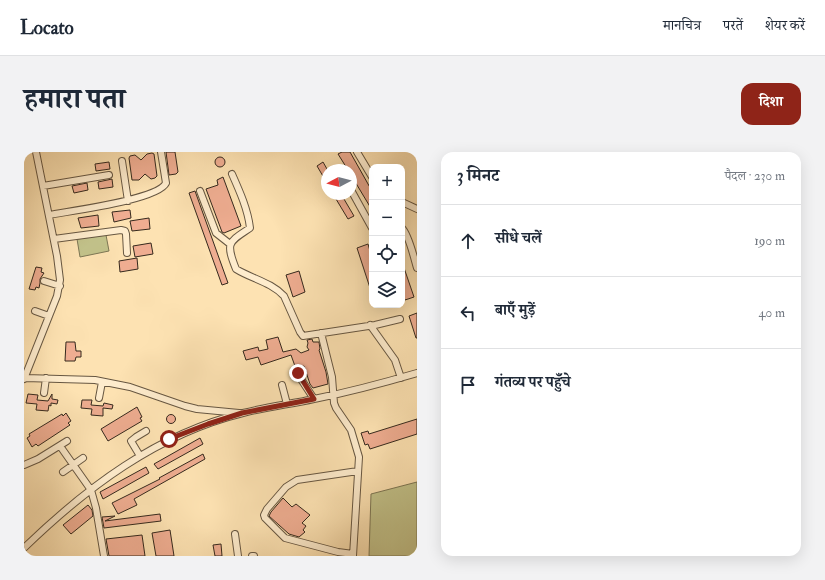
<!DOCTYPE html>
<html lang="hi">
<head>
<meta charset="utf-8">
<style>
  :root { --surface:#fff; --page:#f2f2f3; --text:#1f2937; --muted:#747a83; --line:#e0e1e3; --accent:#8f2418 }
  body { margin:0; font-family:"IM FELL Double Pica","Noto Serif Devanagari",serif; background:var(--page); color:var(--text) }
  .controls { position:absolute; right:12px; top:12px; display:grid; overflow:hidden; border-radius:8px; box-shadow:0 4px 16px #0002 }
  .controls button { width:36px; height:36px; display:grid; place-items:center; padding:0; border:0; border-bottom:1px solid var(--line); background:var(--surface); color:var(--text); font:20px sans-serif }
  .compass { position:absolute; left:297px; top:12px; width:36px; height:36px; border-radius:50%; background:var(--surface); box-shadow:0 4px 16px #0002; rotate:263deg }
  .stop { position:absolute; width:12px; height:12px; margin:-9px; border:3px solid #8f2418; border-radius:50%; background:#fff }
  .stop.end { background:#8f2418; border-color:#fff; box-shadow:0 1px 4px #0008 }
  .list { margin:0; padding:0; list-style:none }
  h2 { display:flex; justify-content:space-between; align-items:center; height:52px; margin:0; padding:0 16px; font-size:17px }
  h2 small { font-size:13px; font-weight:400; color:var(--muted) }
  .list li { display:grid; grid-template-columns:26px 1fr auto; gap:12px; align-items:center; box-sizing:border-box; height:72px; padding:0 16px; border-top:1px solid var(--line) }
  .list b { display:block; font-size:15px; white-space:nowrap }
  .list em { font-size:13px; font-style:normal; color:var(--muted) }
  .icon { flex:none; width:22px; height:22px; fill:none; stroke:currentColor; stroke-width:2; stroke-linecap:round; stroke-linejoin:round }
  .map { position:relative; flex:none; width:393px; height:404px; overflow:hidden; border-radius:12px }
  header { display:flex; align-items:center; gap:24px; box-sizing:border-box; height:56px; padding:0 20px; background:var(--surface); border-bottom:1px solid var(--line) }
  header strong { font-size:19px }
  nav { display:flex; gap:22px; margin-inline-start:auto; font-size:14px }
  .intro { display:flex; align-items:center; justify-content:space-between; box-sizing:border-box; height:96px; padding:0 24px }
  h1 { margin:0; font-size:28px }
  .button { padding:10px 18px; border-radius:12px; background:var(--accent); color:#fff; font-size:14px; font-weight:700 }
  main { display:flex; gap:24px; padding:0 24px }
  aside { flex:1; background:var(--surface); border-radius:12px; box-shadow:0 4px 16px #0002 }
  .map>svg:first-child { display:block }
  .green { fill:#c2c28a; stroke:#7c7654 }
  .building { fill:#efad91; stroke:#35291d }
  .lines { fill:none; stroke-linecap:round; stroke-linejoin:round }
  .minor-casing { stroke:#675742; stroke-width:8 }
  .minor { stroke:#feeccd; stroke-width:6 }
  .route { stroke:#8f2418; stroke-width:5 }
</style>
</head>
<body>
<header>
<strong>Locato</strong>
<nav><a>मानचित्र</a><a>परतें</a><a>शेयर करें</a></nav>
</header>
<div class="intro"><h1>हमारा पता</h1><a class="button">दिशा</a></div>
<main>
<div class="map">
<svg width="393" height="404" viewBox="0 0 393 404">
  <rect width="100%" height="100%" fill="#fde2b2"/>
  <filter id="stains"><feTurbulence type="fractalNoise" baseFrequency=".005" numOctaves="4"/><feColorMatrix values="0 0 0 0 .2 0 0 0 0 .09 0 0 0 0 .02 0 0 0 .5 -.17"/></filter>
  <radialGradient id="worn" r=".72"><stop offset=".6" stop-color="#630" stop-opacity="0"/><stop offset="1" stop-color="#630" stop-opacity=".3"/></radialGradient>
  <path class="green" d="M82,83L85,99L56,105L53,87Z
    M393,330V404H345L347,342Z"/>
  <path class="building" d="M142,0H151L154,20L152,22L145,23Z
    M318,0H326L348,39V58L327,23V18H324L314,2Z
    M128,1L130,2L133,24L131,26L127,27L121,22L115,28H108L105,6L106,4L111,3L117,8L123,2Z
    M191 10a5 5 0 1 1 10 0a5 5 0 1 1-10 0Z
    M85,10L86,17L72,19L71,12Z
    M299,10L303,17V31L293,14Z
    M199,25L217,74L200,81L198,80L182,37L194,33L193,28Z
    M88,27L89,35L75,37L74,30Z
    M63,31L64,38L50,41L48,34Z
    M171,39L204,131L198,133L165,41Z
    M309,42H317L330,64L324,67Z
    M106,58L107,66L90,70L88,60Z
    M74,63L75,74L57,76L54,66Z
    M125,66L126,77L108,79L106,69Z
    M127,91L129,102L111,105L109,94Z
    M344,92L348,106L347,139L333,96Z
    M113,106L114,117L96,120L95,109Z
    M378,110L390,145L381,148L378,140Z
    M12,115L18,116L17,120L20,121L16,127V131L15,136L12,135L11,138L5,137Z
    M275,119L281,140L269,145L262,123Z
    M393,161V186H392L385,164Z
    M254,185L259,200L272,197L277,201L285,198L283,195L284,191L283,188L288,187L289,190H295L296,197L295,198L302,220L304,232L289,236L286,232L280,214L272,217L267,203L237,213L234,205L222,208L219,199L234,195L235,199L244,197L242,188Z
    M42,190H51L52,199H57V205H52L51,209H41Z
    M4,242L14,243L13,248L24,249L28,242V247L34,248L33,252L27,251V254L25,253L24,259L12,258L13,252L2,251Z
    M58,248H68L67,253L79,254L80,251L89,253L88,257L79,256V264L67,263L68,257L57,256Z
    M113,255L118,265L116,266L118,269L84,289L77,277Z
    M42,261L47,269L44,271L46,273L14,294L12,292L8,295L3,286L6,284L5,282L38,262L39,264Z
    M142.5 267a4.5 4.5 0 1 1 9 0a4.5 4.5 0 1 1-9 0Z
    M393,267V282L346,297L344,292L341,293L337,281L344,279L345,282Z
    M176,286L179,292L134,317L130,312Z
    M179,302L181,307L110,347L113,353L94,362L88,351L136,327L135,326Z
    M122,315L125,321L79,347L76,340Z
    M259,346L268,355L272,352L286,363L278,371L282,374L279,378L281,380L275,385L265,382L245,364L247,360Z
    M64,353L68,358L69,364L47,382L39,373Z
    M136,362L137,369L80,376L78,365L91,364L81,369Z
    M146,378L150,404H132L128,381Z
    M118,383L121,404H85L82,387Z
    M197,392L198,404H191L189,393Z"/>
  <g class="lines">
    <defs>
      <path id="minor" d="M333,0L348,25
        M98,9L104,49
        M208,22C216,40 224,58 226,76C205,90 201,90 212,117C228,127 247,130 260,144L276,180L279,184L351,173L376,167
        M19,34L85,23
        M327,38L348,76
        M176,39L192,81L206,92
        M378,50L393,57
        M25,63C45,59 134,48 142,31L137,0
        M378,76C385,83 390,106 393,116
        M30,87L97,78L101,79L102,82L103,101
        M20,129L36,134
        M11,159L25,164
        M346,173L371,208L377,226
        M297,181L308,225L310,251L312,256L327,278L335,305L329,404
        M273,221L290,247
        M1,226L71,228L106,235L161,254L173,257L215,261
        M0,227L33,144L36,128L33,104L12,0
        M258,233L263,252
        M20,241L22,226
        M75,246L78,230
        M36,294L67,338L72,356L80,404
        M116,304L107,289L112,285L122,279
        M0,313L14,307L43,289
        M39,320L59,306
        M211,382L214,404
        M0,396C62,336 133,282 219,261C242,255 267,252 290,247C325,240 359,231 393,221
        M329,402L314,400L261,386L241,366L240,363L243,357L262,335L273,328L334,319
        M228,404H230"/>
    </defs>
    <use href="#minor" class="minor-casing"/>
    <use href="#minor" class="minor"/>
  </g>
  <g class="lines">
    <path class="route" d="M145,287L184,272L218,261L290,247L274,221"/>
  </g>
  <rect width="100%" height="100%" filter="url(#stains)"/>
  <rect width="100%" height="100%" fill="url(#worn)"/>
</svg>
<div class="controls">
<button>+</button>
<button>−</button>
<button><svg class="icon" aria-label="locate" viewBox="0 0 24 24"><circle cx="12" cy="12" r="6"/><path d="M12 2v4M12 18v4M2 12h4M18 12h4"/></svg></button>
<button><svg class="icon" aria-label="layers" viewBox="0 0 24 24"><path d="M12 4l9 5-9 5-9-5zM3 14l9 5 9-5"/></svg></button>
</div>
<svg class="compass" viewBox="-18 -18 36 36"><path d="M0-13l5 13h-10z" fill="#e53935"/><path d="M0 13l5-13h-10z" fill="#747a83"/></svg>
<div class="stop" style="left:145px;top:287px"></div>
<div class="stop end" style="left:274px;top:221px"></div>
</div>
<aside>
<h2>3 मिनट<small>पैदल · 230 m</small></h2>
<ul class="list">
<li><svg class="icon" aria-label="ahead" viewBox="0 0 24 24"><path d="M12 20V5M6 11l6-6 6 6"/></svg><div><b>सीधे चलें</b></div><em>190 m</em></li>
<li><svg class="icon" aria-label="left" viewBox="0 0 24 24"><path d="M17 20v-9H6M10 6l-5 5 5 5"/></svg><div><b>बाएँ मुड़ें</b></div><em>40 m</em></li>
<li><svg class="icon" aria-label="arrive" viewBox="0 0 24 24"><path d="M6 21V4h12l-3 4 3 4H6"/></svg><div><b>गंतव्य पर पहुँचे</b></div></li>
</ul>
</aside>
</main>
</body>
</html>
